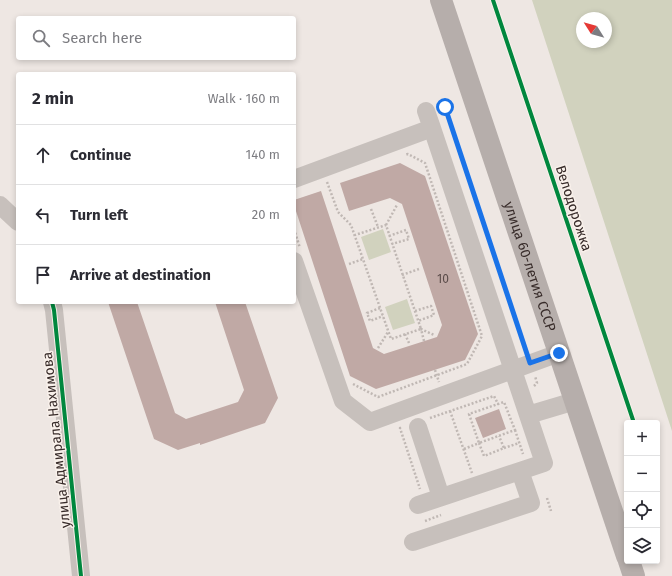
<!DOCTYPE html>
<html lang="en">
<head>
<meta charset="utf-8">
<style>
  :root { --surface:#fff; --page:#f2f2f3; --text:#2b2b33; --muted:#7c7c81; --line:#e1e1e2 }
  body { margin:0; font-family:"Fira Sans",sans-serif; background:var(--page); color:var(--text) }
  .controls { position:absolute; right:12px; bottom:12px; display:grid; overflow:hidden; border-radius:4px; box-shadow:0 2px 6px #0003 }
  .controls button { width:36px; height:36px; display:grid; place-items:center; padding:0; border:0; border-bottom:1px solid var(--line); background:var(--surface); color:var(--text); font:20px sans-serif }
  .compass { position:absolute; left:576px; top:12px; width:36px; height:36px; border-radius:50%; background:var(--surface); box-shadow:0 2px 6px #0003; rotate:307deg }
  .stop { position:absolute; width:12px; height:12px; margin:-9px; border:3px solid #1a73e8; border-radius:50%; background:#fff }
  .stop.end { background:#1a73e8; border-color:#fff; box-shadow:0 1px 4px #0008 }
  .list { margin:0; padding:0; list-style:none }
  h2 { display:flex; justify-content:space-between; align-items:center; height:52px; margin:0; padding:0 16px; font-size:17px }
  h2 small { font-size:13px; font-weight:400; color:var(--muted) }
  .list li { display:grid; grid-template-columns:26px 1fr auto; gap:12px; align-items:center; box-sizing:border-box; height:60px; padding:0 16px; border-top:1px solid var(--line) }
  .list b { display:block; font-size:15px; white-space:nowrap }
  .list em { font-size:13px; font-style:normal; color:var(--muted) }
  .icon { flex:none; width:22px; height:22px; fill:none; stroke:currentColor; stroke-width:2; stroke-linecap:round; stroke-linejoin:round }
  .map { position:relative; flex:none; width:672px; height:576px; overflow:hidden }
  .search { position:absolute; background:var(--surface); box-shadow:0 2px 6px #0003; left:16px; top:16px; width:280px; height:44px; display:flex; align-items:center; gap:10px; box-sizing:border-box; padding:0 14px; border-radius:4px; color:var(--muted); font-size:15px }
  .panel { position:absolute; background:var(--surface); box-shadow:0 2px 6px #0003; left:16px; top:72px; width:280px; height:232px; border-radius:4px }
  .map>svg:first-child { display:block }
  .green { fill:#d1d2be; fill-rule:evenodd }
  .building { fill:#c0a9a5 }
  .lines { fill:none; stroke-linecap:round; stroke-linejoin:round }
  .path { stroke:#c0b8b4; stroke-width:2.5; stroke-dasharray:2 2; stroke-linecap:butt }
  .minor { stroke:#c7c0bc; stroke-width:18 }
  .major { stroke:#b6aeab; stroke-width:22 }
  .cycleway-casing { stroke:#f9f1eb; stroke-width:6 }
  .cycleway { stroke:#00873e; stroke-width:4 }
  .route { stroke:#1a73e8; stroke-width:5 }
  .labels { text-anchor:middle; stroke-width:3; stroke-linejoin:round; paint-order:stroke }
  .number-label { font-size:12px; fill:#5a4b49 }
  .street-label { font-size:14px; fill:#382c2a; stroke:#f9f1eb }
</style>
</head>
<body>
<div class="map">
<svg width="672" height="576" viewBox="0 0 672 576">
  <rect width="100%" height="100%" fill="#eee7e3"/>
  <path class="green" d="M532,0H672V431ZM582,18H606V42H582Z
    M383,229L391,252L369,260L361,237Z
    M407,299L415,323L393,330L385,307Z"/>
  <path class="building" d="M400,163L425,176L478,334L465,360L376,389L350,376L294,205V200L321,191L373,348L384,354L437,337L442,325L402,204L390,198L349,211L340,183Z
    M108,302H137L175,413L186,419L238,402L244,390L215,302H245L278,398L265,423L200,445V443L178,450L154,439Z
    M499,409L506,429L483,438L475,418Z"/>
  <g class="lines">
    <path class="path" d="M440,108L445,107L526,351
      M327,182L338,212L351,225L391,339L421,329L386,225L355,235
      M371,209L378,227
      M386,225L397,205
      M294,229L300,248
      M389,236L406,230L409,239L392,244
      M349,264L363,259
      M402,275L419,269
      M380,308L367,313L370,321L383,316
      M415,311L431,306L434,315L418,321
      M405,334L409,343
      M424,341L421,329L434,335
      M378,348L388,332
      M435,370L439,382
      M353,384L378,397L467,364L482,336L425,163L408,154L405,155
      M534,386L537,383L535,376
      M450,411L472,473
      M430,418L494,396L498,404L504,402L515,430L479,443L469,414L498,404
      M401,428H400L420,489
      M515,430L523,454
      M504,448L519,443
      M464,449L479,443L484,456L504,448L499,436
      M547,498L551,511
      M425,521L441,515"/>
    <path class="minor" d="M426,111L432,128
      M294,179L432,128L544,463L418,505
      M0,205L18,222
      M294,261L343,401L370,422L559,353
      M52,302L54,310L81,576
      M528,415L575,401
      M418,427L441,497
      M413,542L531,503L520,471"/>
    <g class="major">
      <path id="s1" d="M441,0L627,556"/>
      <path d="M629,561L634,576"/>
    </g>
    <defs>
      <path id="cycleway" d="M493,0L634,423
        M52,302L54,310L81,576"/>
    </defs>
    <use href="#cycleway" class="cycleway-casing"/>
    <use href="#cycleway" class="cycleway"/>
  </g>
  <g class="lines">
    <path class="route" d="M445,107L530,363L559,353"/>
  </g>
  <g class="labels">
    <g class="number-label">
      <text x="443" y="283">10</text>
    </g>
    <g class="street-label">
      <text transform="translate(574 208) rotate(72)" y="5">Велодорожка</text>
      <text dy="5" stroke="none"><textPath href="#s1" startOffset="281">улица 60-летия СССР</textPath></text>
      <text transform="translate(56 440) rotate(-96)" y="5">улица Адмирала Нахимова</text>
    </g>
  </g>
</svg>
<div class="controls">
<button>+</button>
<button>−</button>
<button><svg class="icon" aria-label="locate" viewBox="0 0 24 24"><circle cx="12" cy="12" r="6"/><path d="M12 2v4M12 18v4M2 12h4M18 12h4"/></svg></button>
<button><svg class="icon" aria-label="layers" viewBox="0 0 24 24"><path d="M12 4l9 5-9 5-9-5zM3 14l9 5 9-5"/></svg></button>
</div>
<svg class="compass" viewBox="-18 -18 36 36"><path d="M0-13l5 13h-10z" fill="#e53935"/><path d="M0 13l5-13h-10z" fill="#7c7c81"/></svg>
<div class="stop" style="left:445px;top:107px"></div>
<div class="stop end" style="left:559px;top:353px"></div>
<div class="search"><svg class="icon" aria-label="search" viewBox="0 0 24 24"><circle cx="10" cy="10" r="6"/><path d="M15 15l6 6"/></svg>Search here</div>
<section class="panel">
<h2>2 min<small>Walk · 160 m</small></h2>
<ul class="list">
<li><svg class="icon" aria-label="ahead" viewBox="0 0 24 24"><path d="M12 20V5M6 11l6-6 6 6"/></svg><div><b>Continue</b></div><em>140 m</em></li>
<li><svg class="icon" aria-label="left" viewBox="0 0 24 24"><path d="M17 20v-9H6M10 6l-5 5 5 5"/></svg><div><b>Turn left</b></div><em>20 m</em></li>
<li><svg class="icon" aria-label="arrive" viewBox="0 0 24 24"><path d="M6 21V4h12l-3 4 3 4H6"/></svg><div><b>Arrive at destination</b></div></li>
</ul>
</section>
</div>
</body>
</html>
